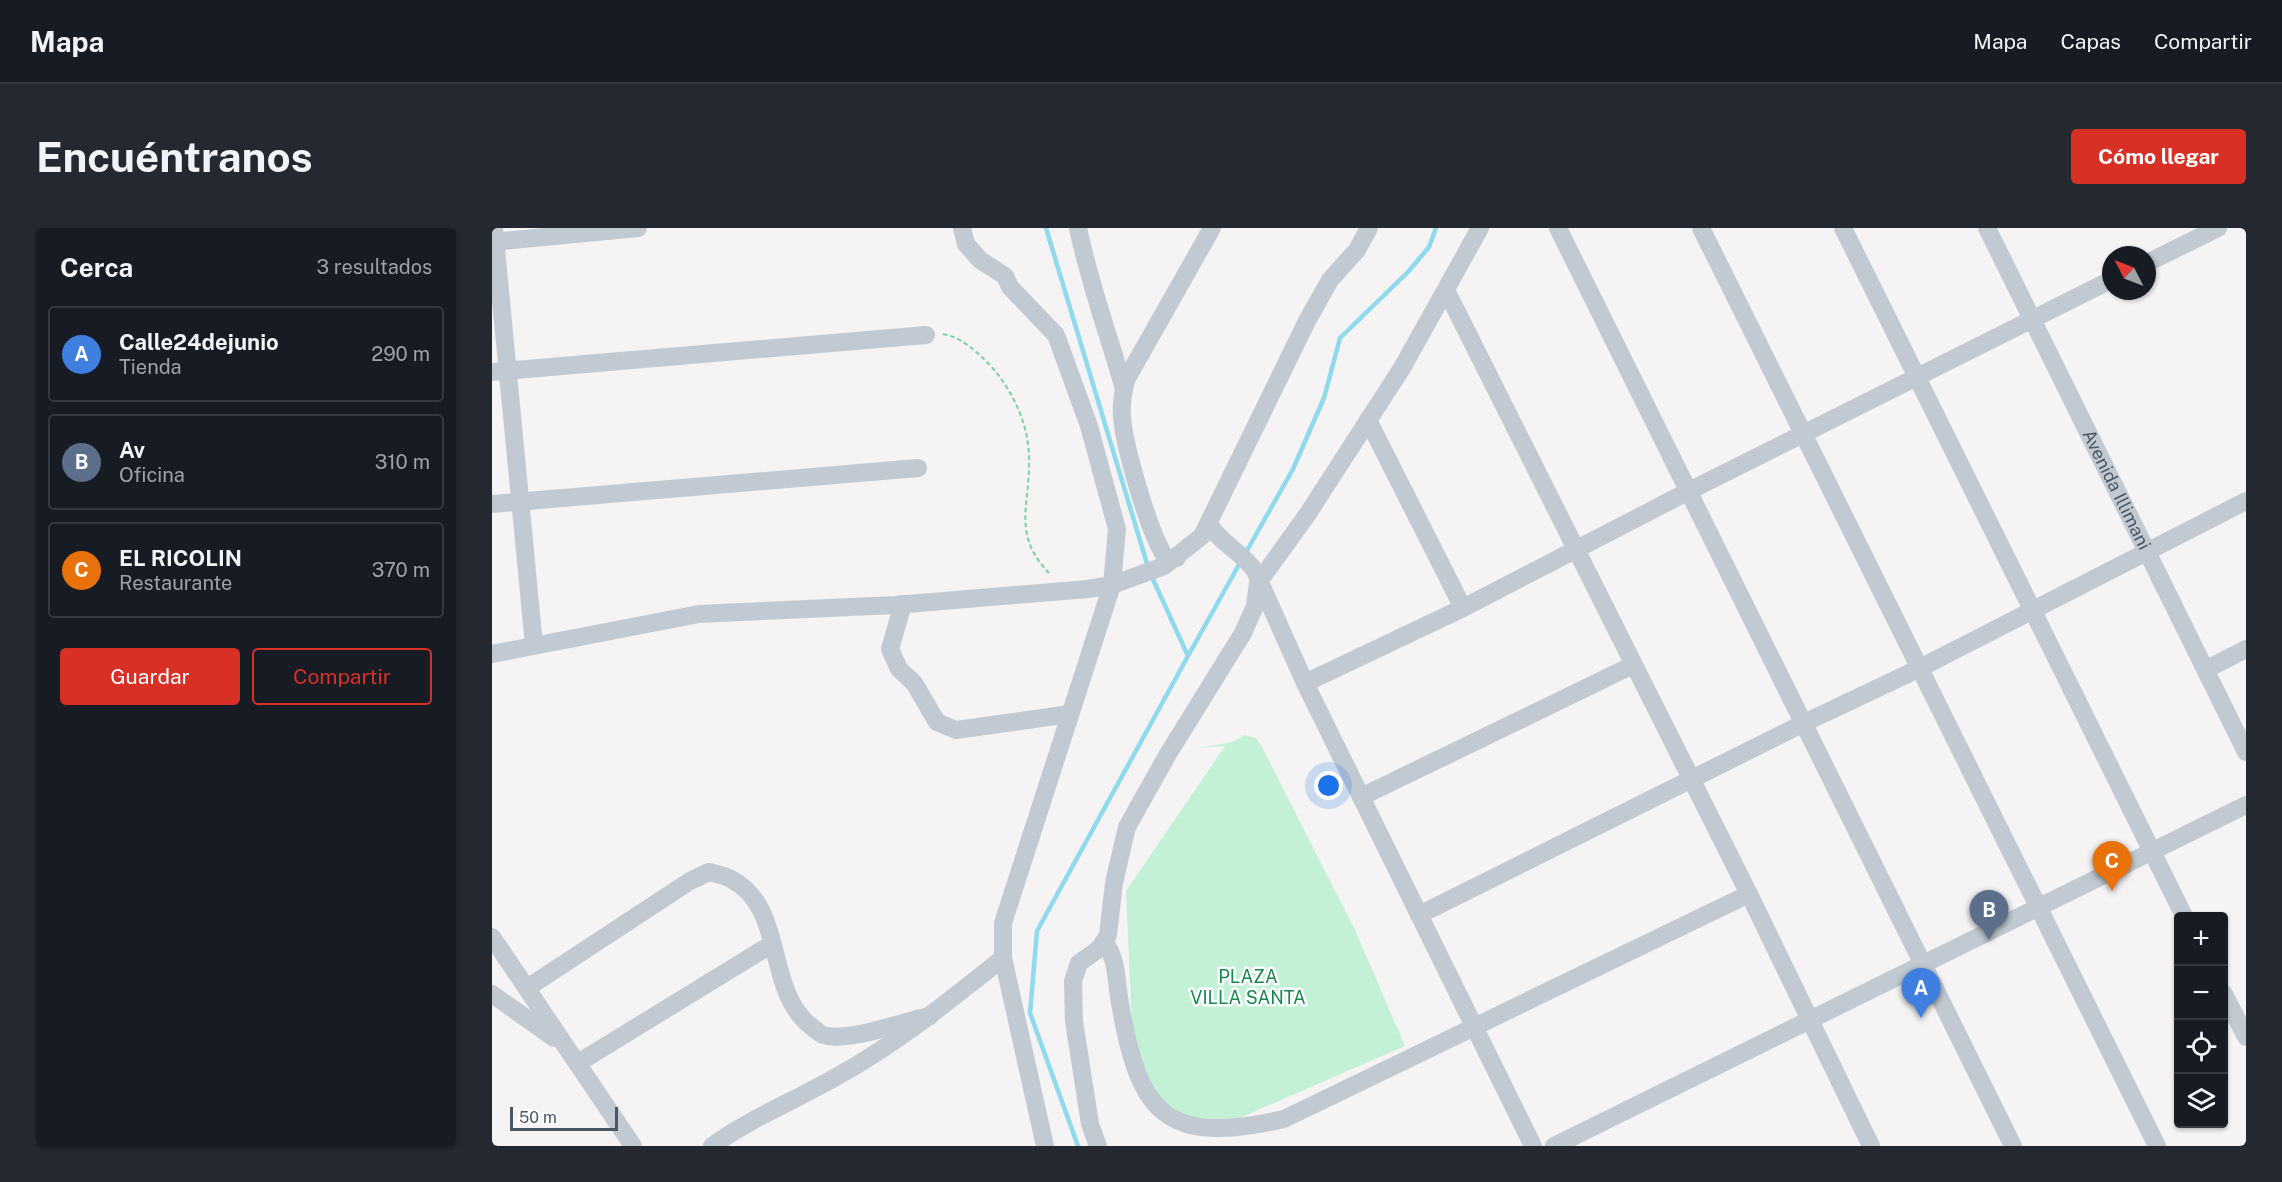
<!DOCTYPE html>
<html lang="es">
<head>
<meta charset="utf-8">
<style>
  :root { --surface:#171b24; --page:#242831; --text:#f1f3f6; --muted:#9ea1a6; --line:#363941; --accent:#d93025 }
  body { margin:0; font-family:"Public Sans",sans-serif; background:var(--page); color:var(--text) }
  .controls { position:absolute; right:18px; bottom:18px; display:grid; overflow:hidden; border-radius:6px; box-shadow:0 2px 4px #0004 }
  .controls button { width:54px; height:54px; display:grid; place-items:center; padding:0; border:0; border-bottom:2px solid var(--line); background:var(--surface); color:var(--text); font:30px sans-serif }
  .compass { position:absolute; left:1610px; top:18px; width:54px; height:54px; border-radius:50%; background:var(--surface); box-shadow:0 2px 4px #0004; rotate:312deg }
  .scale { position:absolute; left:18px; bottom:15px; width:108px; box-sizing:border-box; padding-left:6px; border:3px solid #4a5661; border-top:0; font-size:16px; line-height:21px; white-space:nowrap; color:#4a5661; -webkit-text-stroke:4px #fff; paint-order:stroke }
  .you { position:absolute; left:837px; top:558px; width:21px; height:21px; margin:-15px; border:4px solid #fff; border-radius:50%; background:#1a73e8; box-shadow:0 0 0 9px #1a73e833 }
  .badge { display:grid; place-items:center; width:39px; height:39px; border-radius:50%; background:var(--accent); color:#fff; font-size:20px; font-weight:700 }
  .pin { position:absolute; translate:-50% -50px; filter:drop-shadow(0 2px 3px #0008) }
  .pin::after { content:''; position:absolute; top:32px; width:21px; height:18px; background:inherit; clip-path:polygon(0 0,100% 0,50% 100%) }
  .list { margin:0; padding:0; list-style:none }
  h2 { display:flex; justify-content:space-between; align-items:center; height:78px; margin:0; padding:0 24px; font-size:26px }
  h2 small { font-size:20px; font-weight:400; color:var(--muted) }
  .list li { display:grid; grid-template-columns:39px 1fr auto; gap:18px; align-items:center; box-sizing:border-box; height:96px; margin:0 12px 12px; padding:0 12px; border:2px solid var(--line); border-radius:6px }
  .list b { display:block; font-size:22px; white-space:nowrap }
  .list p { margin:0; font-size:20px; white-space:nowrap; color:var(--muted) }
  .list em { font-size:20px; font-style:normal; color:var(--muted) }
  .actions { display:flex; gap:12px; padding:18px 24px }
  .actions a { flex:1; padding:14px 0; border:2px solid var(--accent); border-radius:6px; text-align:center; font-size:21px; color:var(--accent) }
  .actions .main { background:var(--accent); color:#fff }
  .icon { flex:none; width:33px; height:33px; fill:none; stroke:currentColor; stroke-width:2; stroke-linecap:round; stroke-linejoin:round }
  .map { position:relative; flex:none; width:1754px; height:918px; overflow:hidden; border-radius:6px }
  header { display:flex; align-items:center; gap:36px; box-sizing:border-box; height:84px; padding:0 30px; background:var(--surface); border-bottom:2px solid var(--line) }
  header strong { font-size:28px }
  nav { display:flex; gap:33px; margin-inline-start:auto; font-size:21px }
  .intro { display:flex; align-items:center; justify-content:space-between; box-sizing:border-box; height:144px; padding:0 36px }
  h1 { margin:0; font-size:42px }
  .button { padding:15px 27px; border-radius:6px; background:var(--accent); color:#fff; font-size:21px; font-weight:700 }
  main { display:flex; gap:36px; padding:0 36px }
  aside { flex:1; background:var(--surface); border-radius:6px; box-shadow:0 2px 4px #0004 }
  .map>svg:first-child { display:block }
  .green { fill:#c3f1d5 }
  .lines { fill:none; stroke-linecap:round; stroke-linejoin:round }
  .stream { stroke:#90daee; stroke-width:4.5 }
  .path { stroke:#7ad0a6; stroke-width:2; stroke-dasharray:4.5 3; stroke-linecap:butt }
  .minor { stroke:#c1cad2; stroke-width:18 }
  .labels { text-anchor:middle; stroke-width:5; stroke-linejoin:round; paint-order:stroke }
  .street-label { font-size:18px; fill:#4a5661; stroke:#fff }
  .park-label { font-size:18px; fill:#17864f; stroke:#fff }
</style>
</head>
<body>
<header>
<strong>Mapa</strong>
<nav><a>Mapa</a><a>Capas</a><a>Compartir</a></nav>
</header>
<div class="intro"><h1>Encuéntranos</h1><a class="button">Cómo llegar</a></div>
<main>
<aside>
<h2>Cerca<small>3 resultados</small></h2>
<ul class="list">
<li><span class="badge" style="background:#3f7fe0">A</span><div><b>Calle24dejunio</b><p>Tienda</p></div><em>290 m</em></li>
<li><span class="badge" style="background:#5c6f8a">B</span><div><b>Av</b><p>Oficina</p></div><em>310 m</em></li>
<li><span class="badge" style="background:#e8710a">C</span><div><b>EL RICOLIN</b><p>Restaurante</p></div><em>370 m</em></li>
</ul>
<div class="actions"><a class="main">Guardar</a><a>Compartir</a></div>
</aside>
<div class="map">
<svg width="1754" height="918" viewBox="0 0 1754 918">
  <rect width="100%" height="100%" fill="#f5f3f3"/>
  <path class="green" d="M753,507L764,510L770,519L864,704L913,818L706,908L642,843L634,663L733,518L708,520L740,514Z"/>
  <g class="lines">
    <path class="stream" d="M554,0L656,339
      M753,326L801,241L832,170L848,110L916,44L937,19L944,0
      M696,428L749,333
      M586,918L538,785L545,703L696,428L659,347"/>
    <path class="path" d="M451,106C469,109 484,123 497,136C520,161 537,196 537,231C538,279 519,307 559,347"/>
    <g class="minor">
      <path d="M2,0L42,417"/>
      <path d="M470,0L474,16L488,32L513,48L518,59L564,107L597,198L625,301L620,357L511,695V730L553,918"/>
      <path d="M586,0C597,54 617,108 632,161"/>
      <path d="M1066,0L1521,918"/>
      <path d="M1209,0L1665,918"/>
      <path d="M1351,0L1692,688"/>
      <path id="s1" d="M1495,0L1754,524"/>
      <path d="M0,14L146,0"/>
      <path d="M1655,35L1726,0"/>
      <path d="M954,62L1257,666L1379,918"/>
      <path d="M0,144L434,107"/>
      <path d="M876,192L971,380"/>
      <path d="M0,276L426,240"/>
      <path d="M717,296C729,316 750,324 763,343L813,455L1041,918"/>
      <path d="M685,330L675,331C658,310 632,217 630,189C629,176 631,164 634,152L720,0"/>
      <path d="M411,376L398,421L407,441L422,455L445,494L464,502L578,486"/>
      <path d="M0,426L207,386L403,377L596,361L620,357L672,338L710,308L815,93L838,52L865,22L877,0"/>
      <path d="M1713,442L1754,421"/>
      <path d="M813,455L971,380L1197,263L1619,52"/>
      <path d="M869,569L1141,437"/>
      <path d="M927,687L1312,495L1426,441L1754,273"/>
      <path d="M0,709L141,918"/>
      <path d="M612,714C626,730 624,755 628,775C647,886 673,918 792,891L1257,666"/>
      <path d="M35,760L198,653L217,644C224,646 232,647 239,651C295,680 272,763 320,799C323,801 328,806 331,807C357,815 410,793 438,788"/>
      <path d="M0,766L62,810"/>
      <path d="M1732,766L1754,809"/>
      <path d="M86,835L280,716"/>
      <path d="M220,918C259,890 302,873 344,849C404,816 457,773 511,730"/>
      <path d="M606,918L598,896L582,793L581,753L587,735L608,720L616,707L622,655L635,599L676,526L751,405L763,378L766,355L815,287L910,140L988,0"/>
      <path d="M1062,918L1754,577"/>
    </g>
  </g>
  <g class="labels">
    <g class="street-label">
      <text dy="6" stroke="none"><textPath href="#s1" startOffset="292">Avenida Illimani</textPath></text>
    </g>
    <g class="park-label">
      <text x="756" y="755">PLAZA<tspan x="756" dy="21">VILLA SANTA</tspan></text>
    </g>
  </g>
</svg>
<div class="controls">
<button>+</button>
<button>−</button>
<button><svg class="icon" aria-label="locate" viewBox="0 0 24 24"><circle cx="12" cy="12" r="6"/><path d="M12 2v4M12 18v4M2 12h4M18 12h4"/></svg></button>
<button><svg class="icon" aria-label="layers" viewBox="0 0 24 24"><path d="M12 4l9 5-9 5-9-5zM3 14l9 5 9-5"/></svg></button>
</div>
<svg class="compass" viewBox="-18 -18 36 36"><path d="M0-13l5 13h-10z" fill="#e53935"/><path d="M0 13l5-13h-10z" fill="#9ea1a6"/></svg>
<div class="scale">50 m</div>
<div class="you"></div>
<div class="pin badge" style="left:1429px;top:790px;background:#3f7fe0">A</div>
<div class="pin badge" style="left:1497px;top:712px;background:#5c6f8a">B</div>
<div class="pin badge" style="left:1620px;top:663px;background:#e8710a">C</div>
</div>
</main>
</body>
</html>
